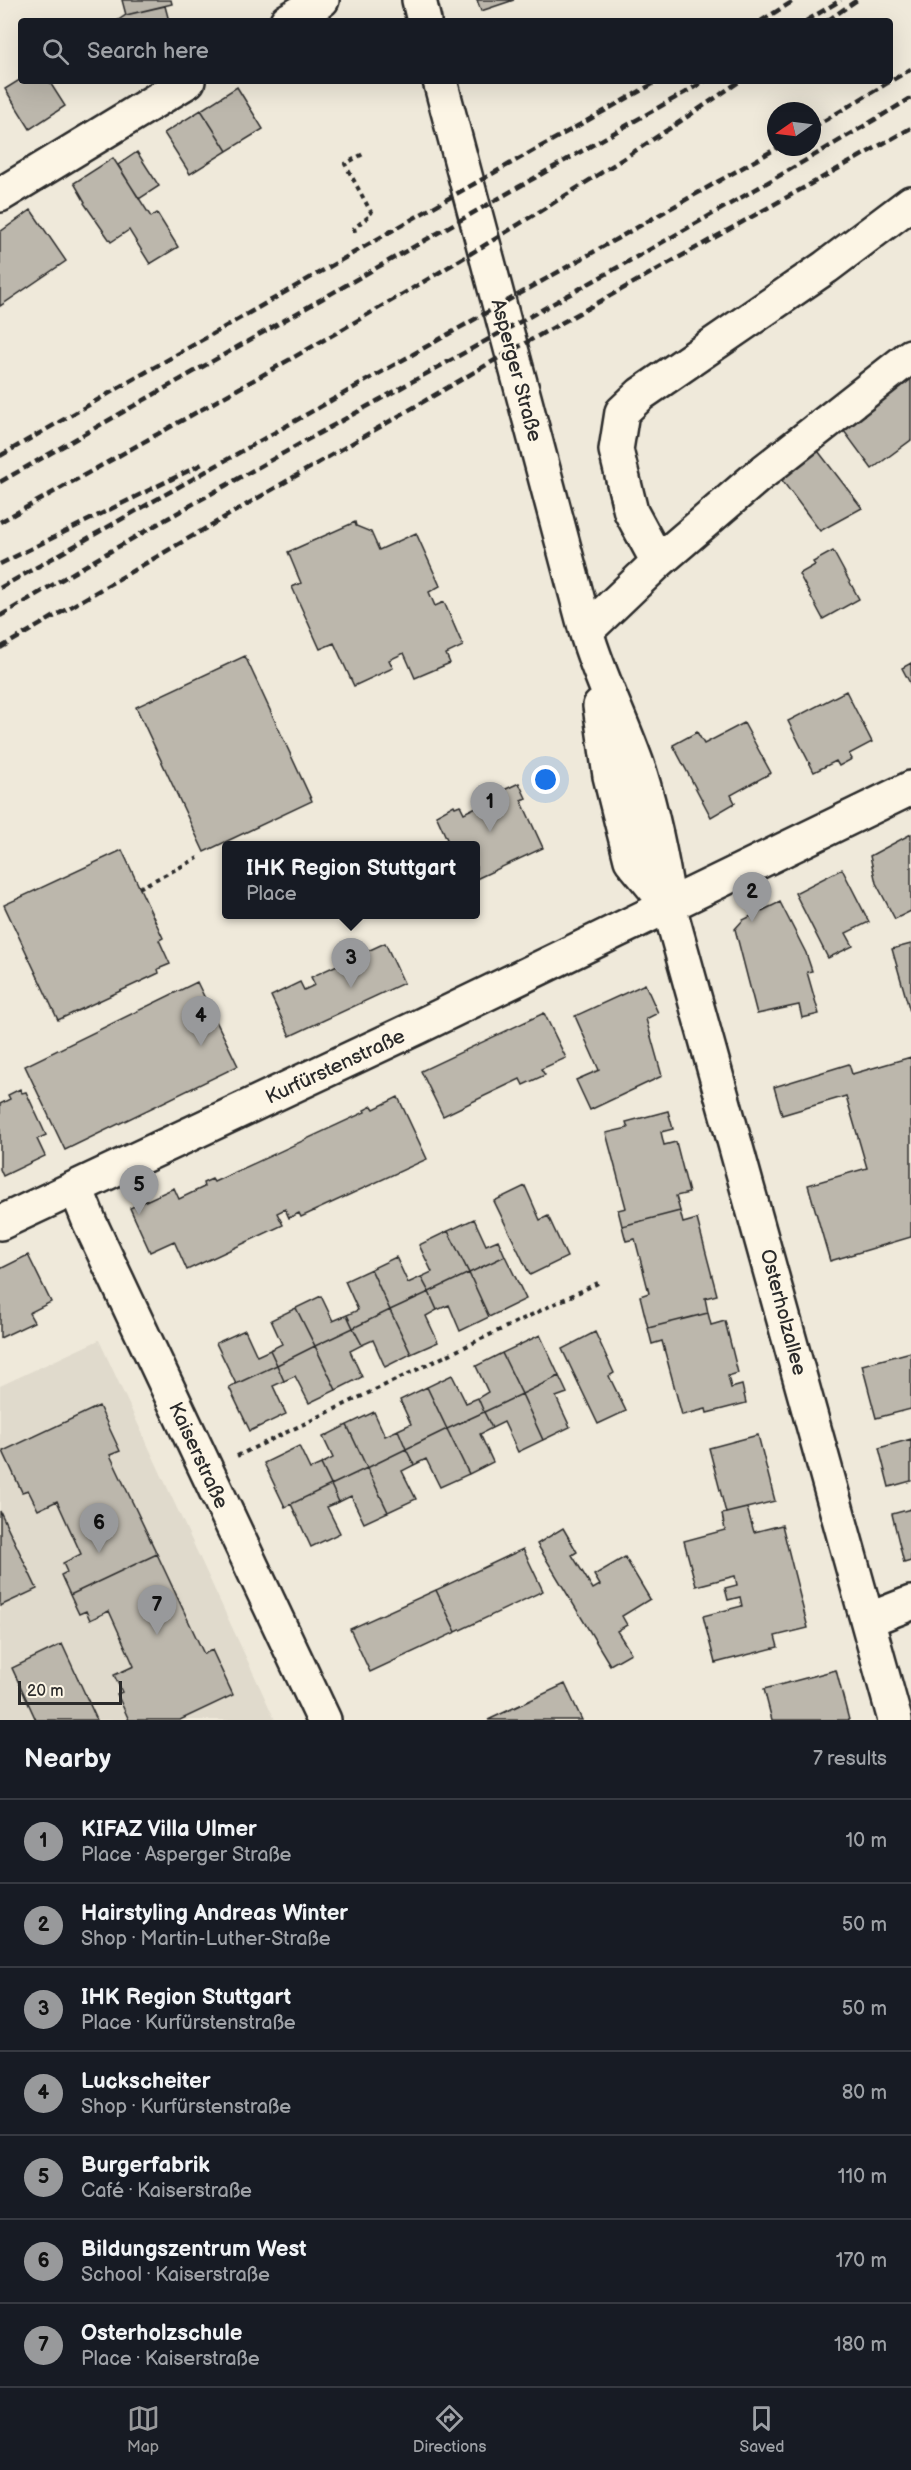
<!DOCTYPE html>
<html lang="en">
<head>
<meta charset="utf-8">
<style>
  :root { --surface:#171b24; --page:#242831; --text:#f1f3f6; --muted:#9ea1a6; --line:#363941; --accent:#98999b }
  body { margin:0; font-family:"Balsamiq Sans",sans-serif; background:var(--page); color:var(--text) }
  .compass { position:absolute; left:767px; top:102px; width:54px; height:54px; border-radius:50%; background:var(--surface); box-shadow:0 6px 24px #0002; rotate:256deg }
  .scale { position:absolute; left:18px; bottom:15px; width:104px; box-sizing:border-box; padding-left:6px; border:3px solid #2b2b2b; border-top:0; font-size:16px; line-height:21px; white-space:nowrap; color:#2b2b2b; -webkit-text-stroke:4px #fcf5e5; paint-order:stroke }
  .you { position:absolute; left:546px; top:780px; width:21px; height:21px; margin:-15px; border:4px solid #fff; border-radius:50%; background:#1a73e8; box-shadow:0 0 0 9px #1a73e833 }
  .badge { display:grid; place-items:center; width:39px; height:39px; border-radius:50%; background:var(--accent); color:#111; font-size:20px; font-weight:700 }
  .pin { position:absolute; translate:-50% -50px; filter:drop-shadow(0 2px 3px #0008) }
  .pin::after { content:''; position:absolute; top:32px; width:21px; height:18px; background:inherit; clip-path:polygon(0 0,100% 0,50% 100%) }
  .popup { position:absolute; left:222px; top:841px; width:258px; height:78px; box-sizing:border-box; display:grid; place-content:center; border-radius:6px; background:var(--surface); filter:drop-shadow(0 2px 4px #0005); font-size:20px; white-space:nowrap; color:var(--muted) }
  .popup b { font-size:22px; color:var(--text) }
  .popup::after { content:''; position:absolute; left:50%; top:100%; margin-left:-12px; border:12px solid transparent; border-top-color:var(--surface) }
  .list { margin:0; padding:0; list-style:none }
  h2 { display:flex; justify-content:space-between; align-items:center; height:78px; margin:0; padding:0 24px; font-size:26px }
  h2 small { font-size:20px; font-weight:400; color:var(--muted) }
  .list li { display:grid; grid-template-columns:39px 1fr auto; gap:18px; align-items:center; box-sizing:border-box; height:84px; padding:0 24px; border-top:2px solid var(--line) }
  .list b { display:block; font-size:22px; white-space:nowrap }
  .list p { margin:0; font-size:20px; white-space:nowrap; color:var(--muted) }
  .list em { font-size:20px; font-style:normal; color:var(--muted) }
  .icon { flex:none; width:33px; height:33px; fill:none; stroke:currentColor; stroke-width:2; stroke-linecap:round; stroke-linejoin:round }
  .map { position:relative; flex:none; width:911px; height:1720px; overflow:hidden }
  .search { position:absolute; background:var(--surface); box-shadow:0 6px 24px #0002; left:18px; right:18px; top:18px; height:66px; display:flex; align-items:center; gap:15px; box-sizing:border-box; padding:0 21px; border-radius:6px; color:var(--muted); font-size:22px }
  .sheet { height:666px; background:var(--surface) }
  nav { display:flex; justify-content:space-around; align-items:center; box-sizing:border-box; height:84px; border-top:2px solid var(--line); background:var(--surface); font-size:16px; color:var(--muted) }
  nav a { display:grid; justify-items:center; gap:3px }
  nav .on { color:var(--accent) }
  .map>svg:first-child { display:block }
  .built { fill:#e0dacc }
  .building { fill:#bcb7ac; stroke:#2b2b2b; stroke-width:1.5 }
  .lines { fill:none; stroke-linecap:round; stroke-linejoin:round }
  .minor-casing { stroke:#2b2b2b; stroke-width:38 }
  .path { stroke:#2b2b2b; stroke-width:4; stroke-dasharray:4.5 4.5; stroke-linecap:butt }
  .minor { stroke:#fcf5e5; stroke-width:33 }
  .rail { stroke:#2b2b2b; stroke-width:4.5; stroke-dasharray:9 4.5; stroke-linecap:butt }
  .labels { text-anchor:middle; stroke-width:4.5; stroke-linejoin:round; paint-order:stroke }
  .street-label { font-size:20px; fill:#2b2b2b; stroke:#fcf5e5 }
</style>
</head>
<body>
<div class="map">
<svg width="911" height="1720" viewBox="0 0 911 1720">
  <rect width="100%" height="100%" fill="#efe9da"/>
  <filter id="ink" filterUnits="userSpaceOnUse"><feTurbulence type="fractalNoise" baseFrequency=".0167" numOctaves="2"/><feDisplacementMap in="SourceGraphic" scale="12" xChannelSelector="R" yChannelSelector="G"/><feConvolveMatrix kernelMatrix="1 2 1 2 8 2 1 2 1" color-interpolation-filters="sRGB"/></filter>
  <g filter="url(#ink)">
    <path class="built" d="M99,1340L275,1720H0V1386Z"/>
    <path class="building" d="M122,0H171L172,4L126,15Z
      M477,0H514L481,11Z
      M165,6L169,21H117L126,15Z
      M21,79V81H49L65,106L30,129L5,89Z
      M237,87L263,129L227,151L201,110Z
      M201,110L227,151L190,174L164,133Z
      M137,152L159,186L139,199L118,165Z
      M113,158L151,217L157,213L178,247L150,264L129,230L111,242L84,203L85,202L74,183Z
      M31,210L66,261L0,306V232Z
      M911,375V440L872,469L841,427Z
      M815,447L862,508L820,531L778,475Z
      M355,522L356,526L371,532L379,550L416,533L440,586L429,592L435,606L444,602L463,646L446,654L450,663L415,678L404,653L389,660L393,668L354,686L334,643L320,649L292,587L301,583L288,552Z
      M833,551L859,599L823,619L799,574L815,565L813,562Z
      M245,656L312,801L204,852L136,707Z
      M911,663V685L902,668Z
      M846,691L872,742L849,754L852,759L839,766L836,761L814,772L788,721Z
      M744,723L771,773L731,795L735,803L711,817L673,745L697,732L704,744Z
      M519,783L526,798L521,800L543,848L476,879V846H450L436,815L454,805L455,807L460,805L464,813L505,793L504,790Z
      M911,834V911L895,919L876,883L870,856Z
      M122,850L163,938L159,940L170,964L158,969L159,973L58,1020L4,905Z
      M842,869L869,922L846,933L853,946L828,958L795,893Z
      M780,902L806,953L812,971L807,972L819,1014L802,1018L799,1005L757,1014L735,929L743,920Z
      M385,943L404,983L290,1036L271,996L300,982L304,990L315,985L311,977Z
      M911,944V1015L892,949Z
      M197,982L238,1066L65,1150L25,1066Z
      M645,984L658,1013L646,1019L662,1076L590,1110L576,1080L599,1070L575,1016Z
      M544,1013L566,1058L541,1069L545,1075L523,1085L520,1079L443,1116L421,1071Z
      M911,1057V1237L830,1261L808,1185L867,1168L846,1096L782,1115L774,1087L849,1064L852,1074Z
      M20,1089L22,1093L26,1092L46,1135L37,1139L45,1156L3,1176L0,1169V1104L10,1099L8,1095Z
      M398,1097L427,1159L301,1217L299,1213L289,1218L285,1209L277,1213L283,1225L187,1270L174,1241L150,1252L130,1208L174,1188L179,1199L204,1187L203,1183L212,1179L214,1182L365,1112L364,1110L372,1106L374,1109Z
      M668,1111L673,1129L661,1132L664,1145L676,1142L689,1193L676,1196L680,1211L622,1226L618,1210L626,1208L606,1133L628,1128L626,1122Z
      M525,1186L540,1220L548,1216L567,1257L530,1275L494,1201Z
      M680,1211L683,1223L697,1219L717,1295L705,1298L708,1313L648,1328L640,1296L649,1293L635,1239L626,1241L622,1226Z
      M474,1219L486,1245L498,1240L505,1256L469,1273L448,1231Z
      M448,1231L469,1273L429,1292L421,1277L432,1272L419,1245Z
      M28,1255L51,1302L29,1313L34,1322L0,1338V1269Z
      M505,1256L526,1299L489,1317L469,1273Z
      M396,1257L408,1283L421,1277L429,1292L390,1310L371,1269Z
      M371,1269L390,1310L353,1328L347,1315L358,1310L345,1281Z
      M469,1273L489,1317L460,1331L449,1305L437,1310L429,1292Z
      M429,1292L437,1310L426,1316L438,1342L411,1354L390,1310Z
      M321,1296L333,1321L347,1315L353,1328L315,1346L296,1308Z
      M296,1308L315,1346L277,1365L270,1350L282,1344L271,1320Z
      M390,1310L411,1354L385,1367L373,1340L362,1345L353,1328Z
      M708,1313L711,1325L725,1321L738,1373L728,1376L731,1388L742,1385L746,1403L707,1413L706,1409L682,1415L662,1341L652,1344L648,1328Z
      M353,1328L362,1345L350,1351L362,1377L336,1390L315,1346Z
      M245,1330L257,1356L270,1350L277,1365L236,1384L216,1343Z
      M595,1332L614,1373L609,1376L626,1411L598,1424L562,1349Z
      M540,1335L559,1376L522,1394L502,1353Z
      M315,1346L336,1390L309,1403L295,1376L284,1381L277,1365Z
      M911,1352V1409L876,1418L862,1365Z
      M502,1353L522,1394L484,1412L478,1398L488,1392L476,1366Z
      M277,1365L284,1381L273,1386L286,1414L250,1431L229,1387Z
      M452,1375L466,1403L478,1398L484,1412L447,1429L427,1387Z
      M559,1376L567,1393L556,1397L570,1427L543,1440L522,1394Z
      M427,1387L447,1429L406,1449L398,1430L411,1424L400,1400Z
      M522,1394L543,1440L518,1452L504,1422L492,1428L484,1412Z
      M99,1406L120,1451L110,1455L157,1554L70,1595L61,1575L67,1572L63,1563L81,1554L57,1501L38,1510L28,1490L22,1492L3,1451Z
      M374,1412L385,1436L398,1430L406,1449L367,1468L347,1425Z
      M484,1412L492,1428L480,1434L493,1462L469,1474L447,1429Z
      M347,1425L367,1468L331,1485L321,1464L333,1458L323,1437Z
      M447,1429L469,1474L440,1487L426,1459L414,1465L406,1449Z
      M758,1435L775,1501L726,1513L709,1448Z
      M911,1439V1481L889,1487L879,1448Z
      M299,1446L310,1469L321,1464L331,1485L285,1507L264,1463Z
      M406,1449L414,1465L402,1471L416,1499L388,1512L367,1468Z
      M367,1468L388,1512L364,1523L351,1496L339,1502L331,1485Z
      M331,1485L339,1502L327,1507L340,1533L311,1547L291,1504Z
      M747,1508L754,1532L782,1525L808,1628L775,1636L778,1647L715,1663L703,1616L742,1606L740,1597L728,1600L725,1588L737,1585L735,1576L696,1586L684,1541L725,1530L722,1514Z
      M911,1509V1561L904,1563L892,1514Z
      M0,1511L37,1589L0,1606Z
      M563,1528L577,1552L572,1555L593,1589L600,1585L594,1575L625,1557L650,1599L622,1616L627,1625L617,1631L631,1653L610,1665L537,1544Z
      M523,1549L543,1591L456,1632L436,1590Z
      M157,1554L204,1654L212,1650L233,1695L180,1720H129L117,1694L122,1692L114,1675L134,1666L109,1611L90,1620L86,1611L79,1614L70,1595Z
      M436,1590L456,1632L370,1672L350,1629Z
      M62,1644L97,1720H36L12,1668Z
      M836,1670L849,1720H772L764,1689Z
      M565,1684L582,1720H488Z"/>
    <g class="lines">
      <defs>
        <path id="minor" d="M419,0L424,21
          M287,21L322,0
          M440,81L586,631C600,679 623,723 639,770C653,815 662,859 669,906L895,1720
          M0,195L188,81
          M658,562L631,512L616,450L622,412L641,394L826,267L911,203
          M586,631L658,562L758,476L911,356
          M600,706L610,776L631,860L669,906
          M76,1188L90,1223L324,1720
          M0,1223L418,1027L911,788
          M868,1620L911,1603"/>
      </defs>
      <use href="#minor" class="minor-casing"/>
      <path class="path" d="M355,232L354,228L372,214L345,164L363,154
        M139,888L198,858
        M237,1456L598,1283"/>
      <use href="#minor" class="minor"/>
      <path class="rail" d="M761,21L795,0
        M806,21L841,0
        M827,21L857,0
        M812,128L911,69
        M0,456L456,194L658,81
        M0,482L705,81
        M0,522C251,382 503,244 740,81
        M0,564L204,463
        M0,588L779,147
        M0,616C300,437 612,278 911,98
        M0,648L495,360L911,128"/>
    </g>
  </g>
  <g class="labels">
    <g class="street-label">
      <text transform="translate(517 370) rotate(75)" y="7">Asperger Straße</text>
      <text transform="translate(335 1066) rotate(-25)" y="7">Kurfürstenstraße</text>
      <text transform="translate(784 1312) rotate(75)" y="7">Osterholzallee</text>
      <text transform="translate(199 1455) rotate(65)" y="7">Kaiserstraße</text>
    </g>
  </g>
</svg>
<svg class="compass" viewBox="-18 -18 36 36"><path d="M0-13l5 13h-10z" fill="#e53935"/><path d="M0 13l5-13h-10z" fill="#9ea1a6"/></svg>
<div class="scale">20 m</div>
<div class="you"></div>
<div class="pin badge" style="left:490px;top:832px">1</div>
<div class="pin badge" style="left:752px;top:922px">2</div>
<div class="pin badge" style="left:351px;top:988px">3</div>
<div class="popup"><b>IHK Region Stuttgart</b>Place</div>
<div class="pin badge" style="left:201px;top:1046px">4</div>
<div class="pin badge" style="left:139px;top:1215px">5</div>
<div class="pin badge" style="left:99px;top:1553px">6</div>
<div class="pin badge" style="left:157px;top:1635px">7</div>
<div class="search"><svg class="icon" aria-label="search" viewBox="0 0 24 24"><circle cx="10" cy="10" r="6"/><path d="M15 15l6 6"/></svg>Search here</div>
</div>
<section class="sheet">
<h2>Nearby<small>7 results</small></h2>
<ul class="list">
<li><span class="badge">1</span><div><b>KIFAZ Villa Ulmer</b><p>Place · Asperger Straße</p></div><em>10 m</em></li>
<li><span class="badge">2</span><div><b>Hairstyling Andreas Winter</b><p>Shop · Martin-Luther-Straße</p></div><em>50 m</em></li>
<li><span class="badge">3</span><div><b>IHK Region Stuttgart</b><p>Place · Kurfürstenstraße</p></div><em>50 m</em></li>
<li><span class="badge">4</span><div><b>Luckscheiter</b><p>Shop · Kurfürstenstraße</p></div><em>80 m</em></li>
<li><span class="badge">5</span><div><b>Burgerfabrik</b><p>Café · Kaiserstraße</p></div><em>110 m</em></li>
<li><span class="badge">6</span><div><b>Bildungszentrum West</b><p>School · Kaiserstraße</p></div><em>170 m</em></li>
<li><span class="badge">7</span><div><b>Osterholzschule</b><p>Place · Kaiserstraße</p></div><em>180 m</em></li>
</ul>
</section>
<nav>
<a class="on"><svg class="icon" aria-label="map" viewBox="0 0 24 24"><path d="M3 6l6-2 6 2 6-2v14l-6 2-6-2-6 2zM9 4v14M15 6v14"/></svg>Map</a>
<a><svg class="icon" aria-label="directions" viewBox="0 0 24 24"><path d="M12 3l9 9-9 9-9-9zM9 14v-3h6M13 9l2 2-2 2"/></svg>Directions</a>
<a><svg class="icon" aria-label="saved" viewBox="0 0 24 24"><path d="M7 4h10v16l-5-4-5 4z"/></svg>Saved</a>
</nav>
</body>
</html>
